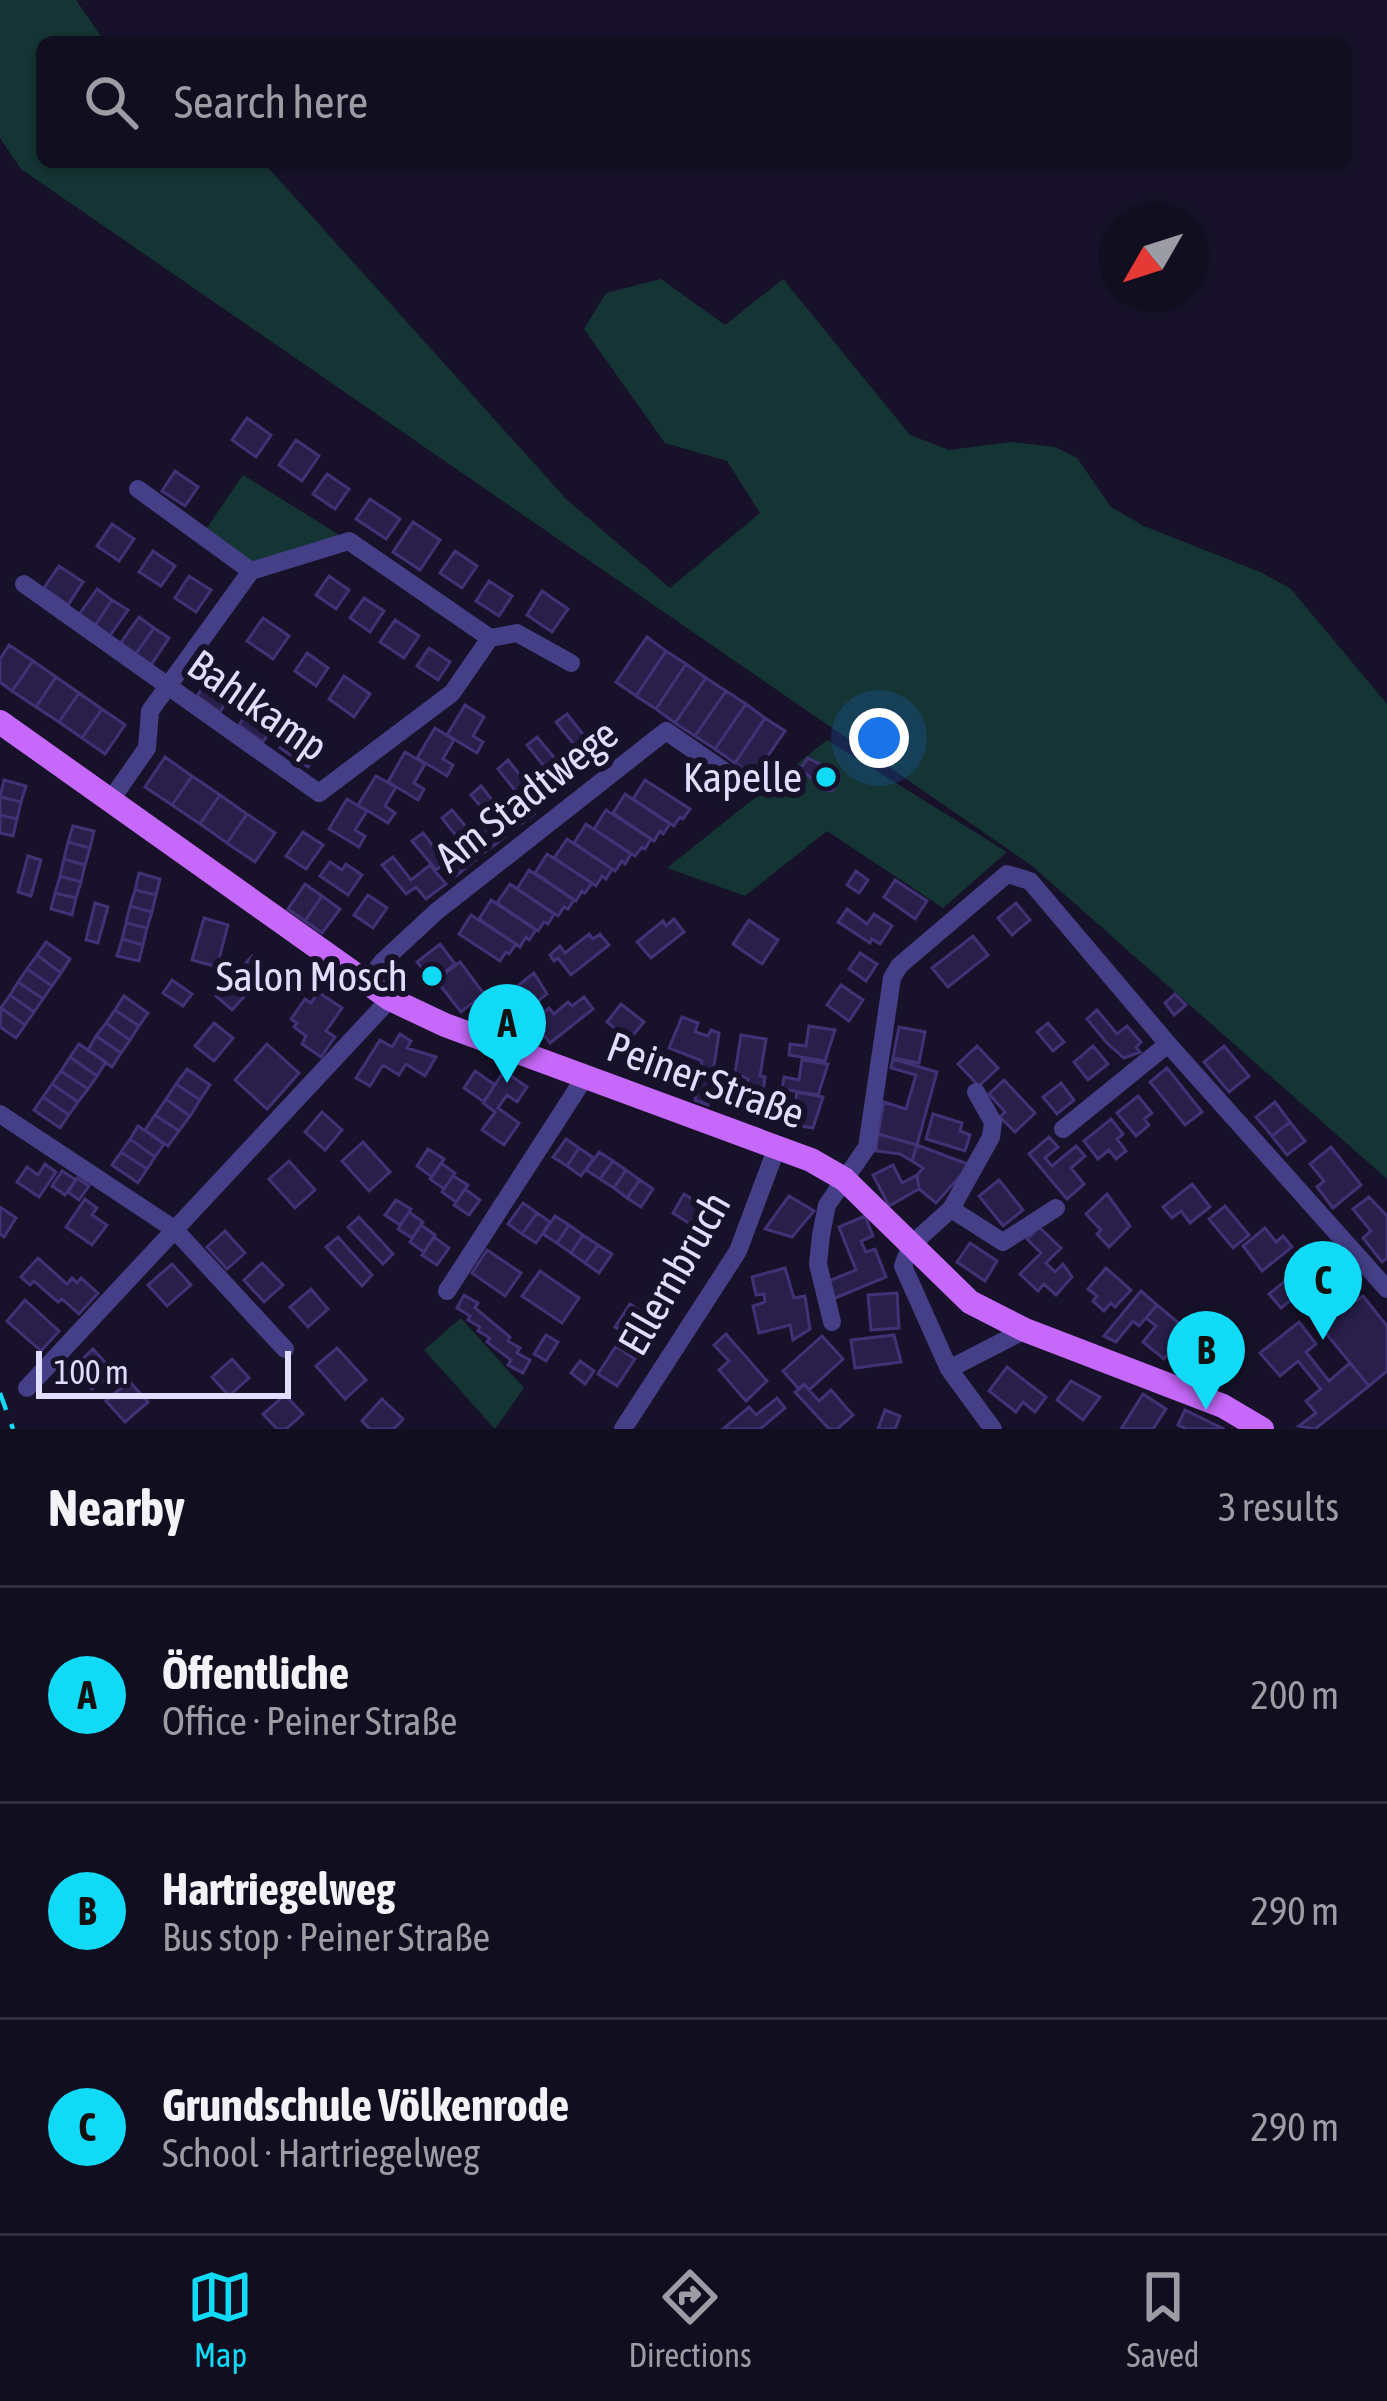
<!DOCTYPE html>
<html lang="en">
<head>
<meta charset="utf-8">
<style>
  :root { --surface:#110e20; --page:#1a1729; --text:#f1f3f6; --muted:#9c9ca5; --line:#302e3e; --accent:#11daf6 }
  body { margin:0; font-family:"Asap Condensed",sans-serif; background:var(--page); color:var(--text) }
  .compass { position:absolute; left:1099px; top:204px; width:108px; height:108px; border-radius:50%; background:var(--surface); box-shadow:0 3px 9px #0004; rotate:231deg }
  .scale { position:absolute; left:36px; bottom:30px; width:255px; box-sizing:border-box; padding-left:12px; border:6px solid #e1ddfe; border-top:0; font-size:33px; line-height:42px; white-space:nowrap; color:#e1ddfe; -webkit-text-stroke:9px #17122a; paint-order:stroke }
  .you { position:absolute; left:879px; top:738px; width:42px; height:42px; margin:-30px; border:9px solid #fff; border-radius:50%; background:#1a73e8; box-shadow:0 0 0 18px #1a73e833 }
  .badge { display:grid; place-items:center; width:78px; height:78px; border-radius:50%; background:var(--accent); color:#111; font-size:39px; font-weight:700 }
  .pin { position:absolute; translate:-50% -99px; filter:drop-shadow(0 3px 6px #0008) }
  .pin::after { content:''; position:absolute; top:63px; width:42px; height:36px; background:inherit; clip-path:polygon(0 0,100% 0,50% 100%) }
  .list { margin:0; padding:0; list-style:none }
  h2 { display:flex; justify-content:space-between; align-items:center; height:156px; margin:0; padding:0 48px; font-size:51px }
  h2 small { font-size:39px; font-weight:400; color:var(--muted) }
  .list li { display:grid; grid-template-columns:78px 1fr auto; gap:36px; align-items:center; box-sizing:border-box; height:216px; padding:0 48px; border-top:3px solid var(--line) }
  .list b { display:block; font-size:45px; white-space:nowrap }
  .list p { margin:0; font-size:39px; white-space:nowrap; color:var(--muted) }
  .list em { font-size:39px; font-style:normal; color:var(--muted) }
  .icon { flex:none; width:66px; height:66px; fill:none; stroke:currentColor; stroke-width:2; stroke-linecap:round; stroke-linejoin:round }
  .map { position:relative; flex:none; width:1387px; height:1429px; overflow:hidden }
  .search { position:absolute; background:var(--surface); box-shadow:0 3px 9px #0004; left:36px; right:36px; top:36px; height:132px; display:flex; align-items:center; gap:30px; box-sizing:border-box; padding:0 42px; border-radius:18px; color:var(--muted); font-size:45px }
  .sheet { height:804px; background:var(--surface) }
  nav { display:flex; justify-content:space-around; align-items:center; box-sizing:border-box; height:168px; border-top:3px solid var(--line); background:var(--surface); font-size:33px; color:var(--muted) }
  nav a { display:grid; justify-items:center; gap:6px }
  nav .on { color:var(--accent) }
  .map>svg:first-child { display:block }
  .green { fill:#153434 }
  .building { fill:#291f4b; stroke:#413276; stroke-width:3 }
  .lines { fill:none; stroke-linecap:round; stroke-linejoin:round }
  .minor { stroke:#443f87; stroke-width:18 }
  .major { stroke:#c668f9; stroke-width:24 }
  .rail { stroke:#11daf6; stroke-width:4.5; stroke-dasharray:18 15; stroke-linecap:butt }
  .poi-dot { fill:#11daf6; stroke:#17122a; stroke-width:4.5 }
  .labels { text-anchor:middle; stroke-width:12; stroke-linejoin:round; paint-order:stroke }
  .street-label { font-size:42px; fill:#e1ddfe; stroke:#17122a }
  .poi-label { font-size:42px; fill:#e1ddfe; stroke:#17122a; text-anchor:end }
</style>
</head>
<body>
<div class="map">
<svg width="1387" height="1429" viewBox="0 0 1387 1429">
  <rect width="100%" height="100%" fill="#17122a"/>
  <path class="green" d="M0,0H76L105,42H42V162H263L567,500L670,588L760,513L727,461L665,443L584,329L606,293L661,279L725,325L783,279L910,435L949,450L1011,442L1055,447L1077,458L1111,507L1144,526L1260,572L1290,588L1387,704V1179L1031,865L21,169L0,138Z
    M243,475L349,541L251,571L202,535Z
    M827,740L1007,852L943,908L827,831L745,896L667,868Z
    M461,1318L524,1388L495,1429L424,1350Z"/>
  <path class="building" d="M247,418L271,435L256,457L232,440Z
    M296,440L319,456L302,481L279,465Z
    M175,471L198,487L185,506L162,491Z
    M327,474L349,489L335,509L313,494Z
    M370,499L400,519L386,539L356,519Z
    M413,522L440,540L420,570L393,552Z
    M112,524L134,539L119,561L97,546Z
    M153,551L175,566L161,586L139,572Z
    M455,551L477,566L462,588L440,573Z
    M59,566L83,582L68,605L44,588Z
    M189,576L211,590L196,612L175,598Z
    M329,576L349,590L336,609L316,595Z
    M489,581L512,596L499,616L476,601Z
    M97,589L112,600L94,627L78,616Z
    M542,591L568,609L552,632L527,615Z
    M364,598L384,611L370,632L350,618Z
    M112,600L128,610L109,637L94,627Z
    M139,617L154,628L135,655L120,644Z
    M263,618L289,636L273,659L247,641Z
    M395,620L419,636L404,658L380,642Z
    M154,628L169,638L151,665L135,655Z
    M647,637L666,651L636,696L616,682Z
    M9,645L33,661L12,691L0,682V659Z
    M429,648L450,662L438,680L417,666Z
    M666,651L686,664L656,709L636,696Z
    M307,653L328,668L316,686L295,671Z
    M33,661L56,677L36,707L12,691Z
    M686,664L706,678L675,723L656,709Z
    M211,675L234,691L220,712L197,696Z
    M344,676L370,694L354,717L329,699Z
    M56,677L79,693L59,722L36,707Z
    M706,678L726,691L695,736L675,723Z
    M726,691L746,704L715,749L695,736Z
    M79,693L102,709L82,738L59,722Z
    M253,704L277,721L263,742L239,725Z
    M746,704L765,718L735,763L715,749Z
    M465,705L484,717L473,736L483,742L477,753L447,735Z
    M102,709L125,725L105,754L82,738Z
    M567,714L585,737L604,722L619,741L600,757L589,744L580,752L556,722Z
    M765,718L785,731L754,776L735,763Z
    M435,728L454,740L443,759L453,765L447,776L417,758Z
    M293,730L320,749L308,767L280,748Z
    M537,737L556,760L575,745L590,764L570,780L560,767L551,775L527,745Z
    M405,752L425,764L414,783L424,789L418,800L388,782Z
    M165,757L192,776L172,805L145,787Z
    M808,758L839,774L833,790L827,791L800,769Z
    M508,760L527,784L545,769L561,788L541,803L531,791L521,798L498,769Z
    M192,776L220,795L200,824L172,805Z
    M376,776L396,787L385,806L395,813L388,823L358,805Z
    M4,780L26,786L21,802L0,797Z
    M645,780L690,809L683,819L680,817L674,826L633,799Z
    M481,786L500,810L519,795L534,814L514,829L504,817L495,824L471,795Z
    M625,794L670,824L663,834L660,831L654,841L613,813Z
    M220,795L247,814L227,843L200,824Z
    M0,797L21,802L17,819L0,815Z
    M347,799L367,811L355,830L365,836L359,847L329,829Z
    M452,810L471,833L489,818L505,837L485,852L475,840L465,847L442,818Z
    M606,810L651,839L645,849L642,847L635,856L594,829Z
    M247,814L275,833L255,862L227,843Z
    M0,815L17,819L13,836L0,833Z
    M586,824L631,854L625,864L622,861L615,871L574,843Z
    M73,826L94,831L90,848L68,842Z
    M303,832L323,845L306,869L286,856Z
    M423,833L441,856L460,841L475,860L456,876L445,863L436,870L412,841Z
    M567,839L612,869L606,879L602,876L596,886L554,858Z
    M68,842L90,848L85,865L64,859Z
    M547,854L592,883L585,893L582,891L576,901L535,873Z
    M28,856L41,860L31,896L18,892Z
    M393,857L411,880L430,865L446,884L426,899L416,887L406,894L382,865Z
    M64,859L85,865L81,882L60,876Z
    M330,862L342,870L346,864L362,875L348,895L320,876Z
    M529,870L574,900L568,909L564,907L558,916L517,889Z
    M856,871L868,880L859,893L847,885Z
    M139,873L160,879L156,895L135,890Z
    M60,876L81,882L76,898L55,893Z
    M895,880L927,901L915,919L884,897Z
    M305,884L322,896L305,921L288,909Z
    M510,884L554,914L548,924L544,922L538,931L497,903Z
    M135,890L156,895L152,912L130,906Z
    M55,893L76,898L72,915L51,909Z
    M368,895L387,908L373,928L354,915Z
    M322,896L340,909L322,933L305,921Z
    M491,900L536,930L529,940L526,937L520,947L479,919Z
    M95,903L108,907L98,943L86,940Z
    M1016,903L1030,920L1012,935L998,918Z
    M130,906L152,912L147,928L126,923Z
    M847,909L867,924L874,914L892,926L880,944L872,939L870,943L838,922Z
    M471,915L516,944L509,954L506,952L500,961L459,934Z
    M204,918L228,925L217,967L192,960Z
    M674,919L684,932L651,958L637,942L663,921L666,926Z
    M749,920L778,940L762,964L733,944Z
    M126,923L147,928L143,945L122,939Z
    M589,934L593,939L600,934L609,945L571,975L558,958L554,961L550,955L560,946L565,953Z
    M973,936L988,955L948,987L932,968Z
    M122,939L143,945L139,961L117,956Z
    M46,942L70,959L61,973L37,955Z
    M440,944L455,964L433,982L417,962Z
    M860,953L877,964L866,981L849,969Z
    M37,955L61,973L52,986L27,969Z
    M252,956L268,970L232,1010L216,996Z
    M460,962L484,994L461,1012L436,980Z
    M27,969L52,986L43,999L18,982Z
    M534,973L547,994L524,1012L517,1004L496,1020L488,1009Z
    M172,980L192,994L183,1006L163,993Z
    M18,982L43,999L34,1012L10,995Z
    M841,985L863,1000L849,1021L827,1005Z
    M318,992L342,1008L326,1031L335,1037L321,1057L302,1044L306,1036L294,1027L297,1023L291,1019L305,999L311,1003Z
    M1175,994L1186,1005L1174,1015L1165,1003Z
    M10,995L34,1012L25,1025L1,1008Z
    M124,996L148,1013L139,1026L115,1010Z
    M584,997L593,1009L550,1043L544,1035L534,1036L527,1026L549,1008L554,1014L568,1002L572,1006Z
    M621,1004L644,1022L629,1040L607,1022Z
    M1,1008L25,1025L16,1038L0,1027Z
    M115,1010L139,1026L130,1040L106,1023Z
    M1097,1010L1117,1034L1127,1026L1141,1042L1136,1047L1140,1052L1124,1058L1107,1043L1087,1019Z
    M682,1017L698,1023L695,1032L708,1036L711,1030L719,1033L708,1105L695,1100L702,1061L669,1048Z
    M106,1023L130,1040L121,1053L96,1036Z
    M214,1023L233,1038L214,1061L195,1046Z
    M1048,1023L1064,1042L1053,1051L1037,1032Z
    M809,1026L835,1030L825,1061L789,1055L790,1044L806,1046Z
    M899,1027L925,1032L919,1063L893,1058Z
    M400,1034L411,1041L407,1048L436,1057L425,1076L406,1064L399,1075L383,1065L370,1086L356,1078L380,1040L392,1047Z
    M741,1035L766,1039L760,1076L765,1077L762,1100L746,1097L748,1079L735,1073Z
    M96,1036L121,1053L112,1067L88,1050Z
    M79,1044L106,1062L97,1076L70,1057Z
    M267,1044L299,1073L267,1109L235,1080Z
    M977,1046L998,1068L979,1086L958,1064Z
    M1093,1046L1108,1064L1088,1080L1074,1062Z
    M1224,1046L1249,1076L1229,1092L1204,1062Z
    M70,1057L97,1076L88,1089L61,1071Z
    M893,1059L937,1072L917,1145L878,1134L884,1102L906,1109L916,1075L891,1068Z
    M802,1060L828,1064L818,1095L782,1089L784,1077L799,1080Z
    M1167,1068L1202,1112L1185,1125L1150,1082Z
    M187,1069L210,1085L200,1100L176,1084Z
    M61,1071L88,1089L78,1102L52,1084Z
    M475,1071L495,1085L484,1102L464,1088Z
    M504,1071L527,1087L517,1102L507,1095L498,1108L519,1123L504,1145L482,1130L495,1112L483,1103Z
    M1004,1080L1035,1113L1015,1132L1000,1117L1005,1112L989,1094Z
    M1061,1083L1074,1100L1057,1114L1043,1097Z
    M52,1084L78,1102L69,1115L43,1097Z
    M176,1084L200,1100L190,1116L166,1099Z
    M797,1092L823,1097L813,1128L777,1122L779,1110L794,1113Z
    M1138,1096L1152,1113L1144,1119L1149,1125L1136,1136L1117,1113Z
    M43,1097L69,1115L60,1128L34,1110Z
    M166,1099L190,1116L179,1131L155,1115Z
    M1275,1102L1290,1122L1272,1136L1256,1117Z
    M322,1112L342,1130L325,1150L305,1132Z
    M933,1114L962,1123L960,1131L970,1135L965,1151L926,1139Z
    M155,1115L179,1131L168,1146L145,1130Z
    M1111,1119L1123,1134L1117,1139L1126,1151L1116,1159L1109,1150L1098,1159L1084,1141Z
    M1290,1122L1305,1141L1287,1155L1272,1136Z
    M138,1126L164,1144L155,1157L130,1139Z
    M878,1134L917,1145L912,1161L900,1154L876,1151Z
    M1049,1137L1058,1147L1045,1158L1052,1166L1076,1146L1085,1156L1071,1168L1084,1184L1067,1199L1029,1154Z
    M130,1139L155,1157L147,1169L121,1152Z
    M566,1139L579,1148L567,1166L553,1157Z
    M363,1142L390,1172L369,1191L342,1161Z
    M917,1145L970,1165L936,1203L919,1189L917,1175L923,1168L912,1161Z
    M1331,1147L1361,1185L1333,1208L1317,1187L1324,1181L1310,1164Z
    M579,1148L594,1158L581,1176L567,1166Z
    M428,1149L444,1159L432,1177L417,1166Z
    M121,1152L147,1169L138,1183L112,1165Z
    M599,1152L613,1161L600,1179L586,1170Z
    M289,1161L315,1190L295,1208L269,1179Z
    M613,1161L626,1170L614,1188L600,1179Z
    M441,1163L455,1173L444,1189L430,1179Z
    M45,1164L56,1172L39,1197L17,1182L27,1167L38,1175Z
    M893,1165L902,1183L917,1175L919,1189L889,1206L873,1175Z
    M626,1170L640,1180L627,1198L614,1188Z
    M62,1171L76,1180L65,1195L52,1186Z
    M453,1176L468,1185L456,1202L442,1192Z
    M77,1178L89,1186L79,1200L68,1192Z
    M640,1180L653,1189L641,1207L627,1198Z
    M999,1180L1023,1210L1003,1226L979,1196Z
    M1192,1184L1210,1207L1190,1223L1181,1211L1172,1218L1163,1207Z
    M465,1189L480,1200L469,1215L454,1205Z
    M684,1194L705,1207L693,1226L673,1213Z
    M1107,1194L1130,1226L1109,1247L1097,1234L1101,1230L1086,1214Z
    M789,1196L814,1211L792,1237L765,1229Z
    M1369,1197L1387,1216V1258L1382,1262L1363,1238L1371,1231L1353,1209Z
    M85,1199L97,1208L92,1215L107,1225L92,1245L66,1227Z
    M396,1200L411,1209L400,1225L385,1215Z
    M523,1203L537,1213L522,1234L508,1224Z
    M1225,1206L1249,1235L1233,1248L1209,1219Z
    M0,1207L16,1218L4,1237L0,1234Z
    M409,1212L423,1222L412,1238L398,1229Z
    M537,1213L550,1222L536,1243L522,1234Z
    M555,1216L569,1225L557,1243L543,1234Z
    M865,1216L873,1236L861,1241L866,1252L875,1249L886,1277L833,1299L826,1282L856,1270L839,1227Z
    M359,1217L393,1254L383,1264L348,1227Z
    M421,1225L435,1235L424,1252L410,1242Z
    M569,1225L583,1235L571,1253L557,1243Z
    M1039,1227L1061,1248L1046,1263L1055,1272L1063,1264L1072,1277L1056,1295L1044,1284L1038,1291L1020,1274L1041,1253L1027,1239Z
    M1265,1228L1276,1242L1283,1236L1292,1247L1262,1271L1243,1246Z
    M225,1231L245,1253L227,1269L207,1247Z
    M583,1235L598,1245L585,1263L571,1253Z
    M338,1237L372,1275L362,1286L326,1247Z
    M434,1237L449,1248L437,1265L422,1255Z
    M970,1243L997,1261L985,1281L957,1262Z
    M598,1245L612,1254L599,1273L585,1263Z
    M487,1250L521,1273L505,1296L472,1273Z
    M672,1254L694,1268L681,1288L660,1275Z
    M38,1258L67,1284L72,1278L77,1283L81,1278L98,1293L79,1314L62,1299L58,1302L34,1281L30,1285L21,1277Z
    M262,1263L283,1285L264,1302L244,1280Z
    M172,1264L191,1285L167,1306L148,1285Z
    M785,1268L794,1298L805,1296L810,1329L793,1340L790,1325L759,1333L753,1306L765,1302L764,1294L756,1295L752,1277Z
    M1106,1268L1131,1290L1115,1307L1111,1303L1104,1311L1093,1301L1097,1296L1088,1289Z
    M1299,1270L1311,1284L1281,1308L1269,1294Z
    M540,1271L579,1298L562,1323L522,1296Z
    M311,1289L328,1309L308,1327L290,1307Z
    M1141,1291L1157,1305L1139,1326L1133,1321L1116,1342L1104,1336Z
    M1350,1292L1357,1300L1363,1296L1387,1326V1371L1369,1386L1315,1320Z
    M897,1293L899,1328L871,1330L868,1295Z
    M464,1295L478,1303L475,1308L510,1337L508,1341L520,1348L517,1353L530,1360L523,1373L508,1365L511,1360L487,1342L490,1338L478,1331L480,1327L468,1320L470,1316L457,1308Z
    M25,1300L59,1331L41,1351L7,1321Z
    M630,1304L658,1322L643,1345L615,1327Z
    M1157,1305L1192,1334L1186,1341L1181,1338L1164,1359L1143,1342L1156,1326L1146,1318Z
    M1299,1322L1316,1344L1306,1352L1329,1381L1350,1363L1369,1386L1315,1429L1299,1426L1316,1413L1306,1401L1321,1389L1298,1361L1280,1376L1260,1353Z
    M726,1334L767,1381L746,1401L719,1370L729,1361L714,1345Z
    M546,1335L558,1342L546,1361L534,1354Z
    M894,1335L901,1362L855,1368L851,1340Z
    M822,1336L843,1359L809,1390L804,1384L799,1389L783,1371Z
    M616,1346L635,1359L617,1386L598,1374Z
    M337,1348L366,1380L345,1399L316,1366Z
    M93,1349L113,1371L92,1389L73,1368Z
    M232,1359L249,1378L229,1396L212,1377Z
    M580,1361L594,1371L585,1384L571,1373Z
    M1007,1367L1046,1397L1035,1412L1023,1402L1016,1412L989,1391Z
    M129,1381L148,1402L125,1422L106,1401Z
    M1071,1381L1100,1397L1083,1420L1057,1400Z
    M804,1384L819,1401L831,1390L853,1415L837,1429H829L795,1392Z
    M1143,1394L1166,1409L1153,1429H1121Z
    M285,1395L303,1414L286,1429H277L263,1414Z
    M777,1398L785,1408L760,1429H723L749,1407L756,1415Z
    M382,1399L403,1419L394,1429H370L362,1421Z
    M885,1410L900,1416L895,1429H878Z
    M1185,1410L1224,1429H1187L1178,1425Z"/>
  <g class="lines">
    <path class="minor" d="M138,489L251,571L349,541L490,638L517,633L571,663
      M24,584L319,793L452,693L490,638
      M110,801L147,748L150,711L251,571
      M366,983L383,961L437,911L666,731L743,784
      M0,1114L174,1229L285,1349
      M1063,1129L1168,1044
      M951,1209L991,1137L993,1122L976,1092
      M447,1291L585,1077
      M832,1322L818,1264L821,1235L827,1205L867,1147L892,978L899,966L1007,874L1030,881L1168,1044L1387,1289
      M1025,1330L949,1369L903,1266L911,1245L951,1209L1003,1242L1056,1208
      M949,1369L993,1429
      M27,1388L390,999
      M623,1429L738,1251L777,1147"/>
    <path class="major" d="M0,722L390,999L445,1025L811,1160L844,1179L970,1302L1025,1330L1223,1406L1262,1429"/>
    <path class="rail" d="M0,1393L13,1429"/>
  </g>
  <g class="poi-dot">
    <circle cx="826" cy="777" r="12"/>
    <circle cx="432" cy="976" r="12"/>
  </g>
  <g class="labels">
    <g class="street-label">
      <text transform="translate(258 705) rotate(35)" y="15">Bahlkamp</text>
      <text transform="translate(526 795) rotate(-38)" y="15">Am Stadtwege</text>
      <text transform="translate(706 1080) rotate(20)" y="15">Peiner Straße</text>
      <text transform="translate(674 1273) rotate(-60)" y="15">Ellernbruch</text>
    </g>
    <g class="poi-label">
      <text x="802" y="792">Kapelle</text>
      <text x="408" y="991">Salon Mosch</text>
    </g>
  </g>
</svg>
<svg class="compass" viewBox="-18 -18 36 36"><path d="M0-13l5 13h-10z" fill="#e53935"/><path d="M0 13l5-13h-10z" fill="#9c9ca5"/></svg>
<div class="scale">100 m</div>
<div class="you"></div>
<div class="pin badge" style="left:507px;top:1083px">A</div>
<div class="pin badge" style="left:1206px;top:1410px">B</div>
<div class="pin badge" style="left:1323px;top:1340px">C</div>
<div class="search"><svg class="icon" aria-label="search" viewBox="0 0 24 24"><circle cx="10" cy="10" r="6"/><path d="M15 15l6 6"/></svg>Search here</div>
</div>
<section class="sheet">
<h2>Nearby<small>3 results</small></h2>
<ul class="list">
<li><span class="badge">A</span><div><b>Öffentliche</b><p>Office · Peiner Straße</p></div><em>200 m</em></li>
<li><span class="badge">B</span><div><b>Hartriegelweg</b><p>Bus stop · Peiner Straße</p></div><em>290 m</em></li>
<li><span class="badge">C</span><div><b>Grundschule Völkenrode</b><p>School · Hartriegelweg</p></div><em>290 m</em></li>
</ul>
</section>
<nav>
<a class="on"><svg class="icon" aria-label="map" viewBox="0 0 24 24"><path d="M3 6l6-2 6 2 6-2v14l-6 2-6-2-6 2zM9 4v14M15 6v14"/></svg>Map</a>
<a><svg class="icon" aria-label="directions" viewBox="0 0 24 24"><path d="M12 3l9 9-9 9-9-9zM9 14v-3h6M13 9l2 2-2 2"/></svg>Directions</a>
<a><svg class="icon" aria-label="saved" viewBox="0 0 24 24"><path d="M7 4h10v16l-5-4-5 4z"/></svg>Saved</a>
</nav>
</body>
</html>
